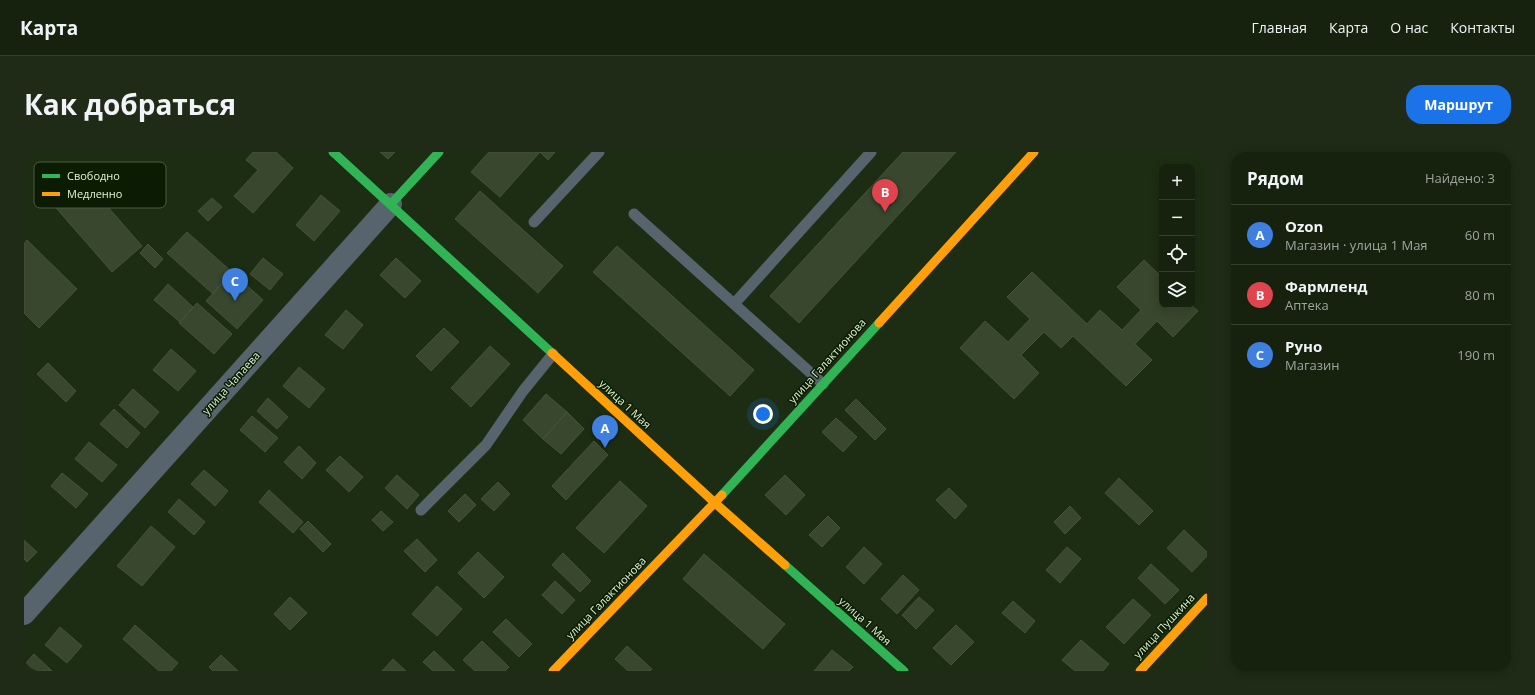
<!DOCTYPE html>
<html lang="ru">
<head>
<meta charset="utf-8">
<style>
  :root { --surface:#16220e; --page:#1f2a17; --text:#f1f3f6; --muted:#9ea49e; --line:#353f2e; --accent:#1a73e8 }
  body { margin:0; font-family:"Open Sans",sans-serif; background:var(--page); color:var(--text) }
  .controls { position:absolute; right:12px; top:12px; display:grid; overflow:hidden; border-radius:8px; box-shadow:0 2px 10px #0003 }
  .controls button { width:36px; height:36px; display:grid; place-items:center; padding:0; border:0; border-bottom:1px solid var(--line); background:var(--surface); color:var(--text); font:20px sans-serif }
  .you { position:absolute; left:739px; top:262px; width:14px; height:14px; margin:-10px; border:3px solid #fff; border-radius:50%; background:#1a73e8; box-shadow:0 0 0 6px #1a73e833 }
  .badge { display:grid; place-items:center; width:26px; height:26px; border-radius:50%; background:var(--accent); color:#fff; font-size:13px; font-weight:700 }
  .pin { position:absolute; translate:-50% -33px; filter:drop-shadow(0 1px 2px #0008) }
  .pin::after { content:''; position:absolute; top:21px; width:14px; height:12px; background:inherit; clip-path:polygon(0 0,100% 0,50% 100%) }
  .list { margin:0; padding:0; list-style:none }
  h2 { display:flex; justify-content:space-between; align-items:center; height:52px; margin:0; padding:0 16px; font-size:17px }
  h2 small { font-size:13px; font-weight:400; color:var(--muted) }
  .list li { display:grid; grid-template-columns:26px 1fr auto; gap:12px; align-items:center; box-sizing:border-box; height:60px; padding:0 16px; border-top:1px solid var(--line) }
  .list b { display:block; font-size:15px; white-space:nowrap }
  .list p { margin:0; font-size:13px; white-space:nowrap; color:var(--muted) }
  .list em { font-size:13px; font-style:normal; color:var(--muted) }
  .icon { flex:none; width:22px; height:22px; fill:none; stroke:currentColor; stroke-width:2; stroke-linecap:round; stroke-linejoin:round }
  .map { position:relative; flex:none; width:1183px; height:519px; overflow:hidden; border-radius:16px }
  header { display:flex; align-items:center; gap:24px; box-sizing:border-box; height:56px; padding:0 20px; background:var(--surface); border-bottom:1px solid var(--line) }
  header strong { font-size:19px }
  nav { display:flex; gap:22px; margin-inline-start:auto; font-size:14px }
  .intro { display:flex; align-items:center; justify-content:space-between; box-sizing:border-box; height:96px; padding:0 24px }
  h1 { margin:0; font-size:28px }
  .button { padding:10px 18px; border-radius:16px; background:var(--accent); color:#fff; font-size:14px; font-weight:700 }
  main { display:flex; gap:24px; padding:0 24px }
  aside { flex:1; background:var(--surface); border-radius:16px; box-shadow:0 2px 10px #0003 }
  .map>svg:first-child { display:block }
  .building { fill:#38472e; stroke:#44533b }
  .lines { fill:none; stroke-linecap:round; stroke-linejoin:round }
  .lane { stroke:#58646d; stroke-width:11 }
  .street { stroke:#58646d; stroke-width:22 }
  .fast { stroke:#30b455; stroke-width:9 }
  .slow { stroke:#ff9f0a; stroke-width:9 }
  .labels { text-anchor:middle; stroke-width:3; stroke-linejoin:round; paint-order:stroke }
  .street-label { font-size:11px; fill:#def4d3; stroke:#0c1c04 }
  .key { fill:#0c1c04; stroke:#4b5d42; stroke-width:1 }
  .key-label { font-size:11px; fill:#def4d3 }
</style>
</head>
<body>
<header>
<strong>Карта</strong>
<nav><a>Главная</a><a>Карта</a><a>О нас</a><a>Контакты</a></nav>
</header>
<div class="intro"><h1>Как добраться</h1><a class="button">Маршрут</a></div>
<main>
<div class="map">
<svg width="1183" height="519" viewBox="0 0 1183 519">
  <rect width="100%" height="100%" fill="#1d2d13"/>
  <path class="building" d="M229,0H252L269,16L229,61L210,44L234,18L222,8Z
    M356,0H371L364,7Z
    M465,0H531L524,8L516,0L476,45L447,20Z
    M879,0H932L775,171L746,144Z
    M49,15L118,94L88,120L19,41Z
    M456,39L539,114L514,141L431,67Z
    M297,43L316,59L290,89L272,73Z
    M188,46L198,55L184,69L174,59Z
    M163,80L208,120L189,142L143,101Z
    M3,88L53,137L15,176L0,161V92Z
    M124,92L139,107L131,116L116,101Z
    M593,94L730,218L706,244L569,120Z
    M239,106L259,122L246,138L226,122Z
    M372,106L397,129L381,146L356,123Z
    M1120,108L1138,125V153H1167L1174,159L1149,185L1133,169L1111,192L1128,208L1102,234L1049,184L1037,196L1020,180L997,203L1015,221L990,247L936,196L961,169L984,190L1006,167L983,145L1008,120L1063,172L1076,158L1098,178L1117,158L1093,135Z
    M208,120L239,148L213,177L182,149Z
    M144,132L169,155L156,170L130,148Z
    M173,151L208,182L190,202L155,171Z
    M322,158L339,173L319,197L301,183Z
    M420,176L435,190L407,219L392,204Z
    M466,194L486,212L447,255L427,236Z
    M147,197L172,219L154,239L129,218Z
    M24,211L52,239L42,250L13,222Z
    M275,215L301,237L285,256L259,234Z
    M109,237L135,260L121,276L95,253Z
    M522,242L543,260L519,287L499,268Z
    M244,246L264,265L253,277L233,259Z
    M832,247L862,277L851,288L821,258Z
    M90,257L116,281L103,296L76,272Z
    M543,260L560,277L537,302L519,287Z
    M228,264L254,286L241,300L216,278Z
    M812,266L833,285L819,300L798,280Z
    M570,289L584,303L542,348L528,334Z
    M65,290L93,313L78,330L51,307Z
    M275,294L292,311L278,327L260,310Z
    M316,304L339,325L325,340L302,318Z
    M180,318L204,339L191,354L167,332Z
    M38,321L64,342L52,356L27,334Z
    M373,323L395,343L383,357L361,336Z
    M761,323L781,343L762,363L741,343Z
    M1095,326L1129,359L1115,373L1081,341Z
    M596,329L623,354L580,401L552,376Z
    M474,330L486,342L470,359L457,347Z
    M925,336L943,354L931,367L912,348Z
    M245,338L279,370L269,381L235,350Z
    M441,342L452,353L435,370L424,359Z
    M155,347L181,370L170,383L144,360Z
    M1046,354L1057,366L1041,382L1030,370Z
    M357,359L369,370L359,379L348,368Z
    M804,364L816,376L798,395L785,383Z
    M284,369L307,392L299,400L276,377Z
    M127,374L151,395L118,434L93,414Z
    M1160,378L1183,400V404L1168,420L1143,396Z
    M393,387L413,408L401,420L380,399Z
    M0,388L13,400L3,410L0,407Z
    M840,395L858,412L840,432L822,415Z
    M1043,395L1057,407L1036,431L1022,418Z
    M454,400L480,425L460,446L434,421Z
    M539,401L567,429L556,440L528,413Z
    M680,402L761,472L739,497L659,427Z
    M1127,412L1155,438L1141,452L1114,426Z
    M879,423L895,438L873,462L857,447Z
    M531,429L551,448L538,462L518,443Z
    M413,434L438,457L413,484L388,462Z
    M266,445L283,461L266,478L250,462Z
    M895,445L910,458L892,477L878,463Z
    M1109,447L1127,463L1100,492L1082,475Z
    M989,449L1011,469L1001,481L978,461Z
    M482,467L508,492L495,505L469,480Z
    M111,473L154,511L147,519H135L99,487Z
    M932,473L950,490L927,513L909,496Z
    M36,475L58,494L43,511L21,493Z
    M1057,488L1085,512L1079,519H1051L1038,508Z
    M458,489L485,515L481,519H451L439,508Z
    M603,494L628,517L626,519H604L591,507Z
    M808,498L829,515L825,519H790Z
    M410,499L431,519H409L399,510Z
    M10,502L28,519H0V513Z
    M197,503L214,519H189L185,515Z
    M369,507L382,519H358Z"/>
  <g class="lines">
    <path class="lane" d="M610,62L710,152
      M510,70L575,0
      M799,232L710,152L847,0
      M397,358L462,293L499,239L529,202"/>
    <path class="street" d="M0,462L367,52"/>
    <path class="fast" d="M309,0L528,201
      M367,52L415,0
      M698,343L855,171
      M761,413L880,519"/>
    <path class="slow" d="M855,171L1010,0
      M528,201L691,351L761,413
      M529,519L698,343
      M1116,519L1183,446"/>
  </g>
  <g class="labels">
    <g class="street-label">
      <text transform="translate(803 209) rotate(-48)" y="4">улица Галактионова</text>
      <text transform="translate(207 231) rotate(-48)" y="4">улица Чапаева</text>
      <text transform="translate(601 252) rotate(43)" y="4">улица 1 Мая</text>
      <text transform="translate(582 446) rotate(-46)" y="4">улица Галактионова</text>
      <text transform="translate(841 469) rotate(42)" y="4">улица 1 Мая</text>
      <text transform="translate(1140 474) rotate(-47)" y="4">улица Пушкина</text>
    </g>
  </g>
  <rect x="10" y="10" width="132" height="46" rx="6" class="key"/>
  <rect x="18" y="22" width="18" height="4" fill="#30b455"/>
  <rect x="18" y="40" width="18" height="4" fill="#ff9f0a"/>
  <g class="key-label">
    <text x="43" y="28">Свободно</text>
    <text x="43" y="46">Медленно</text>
  </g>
</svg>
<div class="controls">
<button>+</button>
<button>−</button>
<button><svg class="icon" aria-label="locate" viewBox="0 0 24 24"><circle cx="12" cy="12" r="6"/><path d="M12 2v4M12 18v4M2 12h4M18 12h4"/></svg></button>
<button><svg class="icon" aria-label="layers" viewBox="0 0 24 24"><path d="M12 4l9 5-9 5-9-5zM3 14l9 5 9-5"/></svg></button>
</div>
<div class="you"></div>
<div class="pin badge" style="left:581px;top:296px;background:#3f7fe0">A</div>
<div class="pin badge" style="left:861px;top:60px;background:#e0444e">B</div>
<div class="pin badge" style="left:211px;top:149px;background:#3f7fe0">C</div>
</div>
<aside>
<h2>Рядом<small>Найдено: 3</small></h2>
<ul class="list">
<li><span class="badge" style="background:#3f7fe0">A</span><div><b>Ozon</b><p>Магазин · улица 1 Мая</p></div><em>60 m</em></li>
<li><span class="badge" style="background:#e0444e">B</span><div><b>Фармленд</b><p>Аптека</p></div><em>80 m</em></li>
<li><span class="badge" style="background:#3f7fe0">C</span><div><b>Руно</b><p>Магазин</p></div><em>190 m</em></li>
</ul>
</aside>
</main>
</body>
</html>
